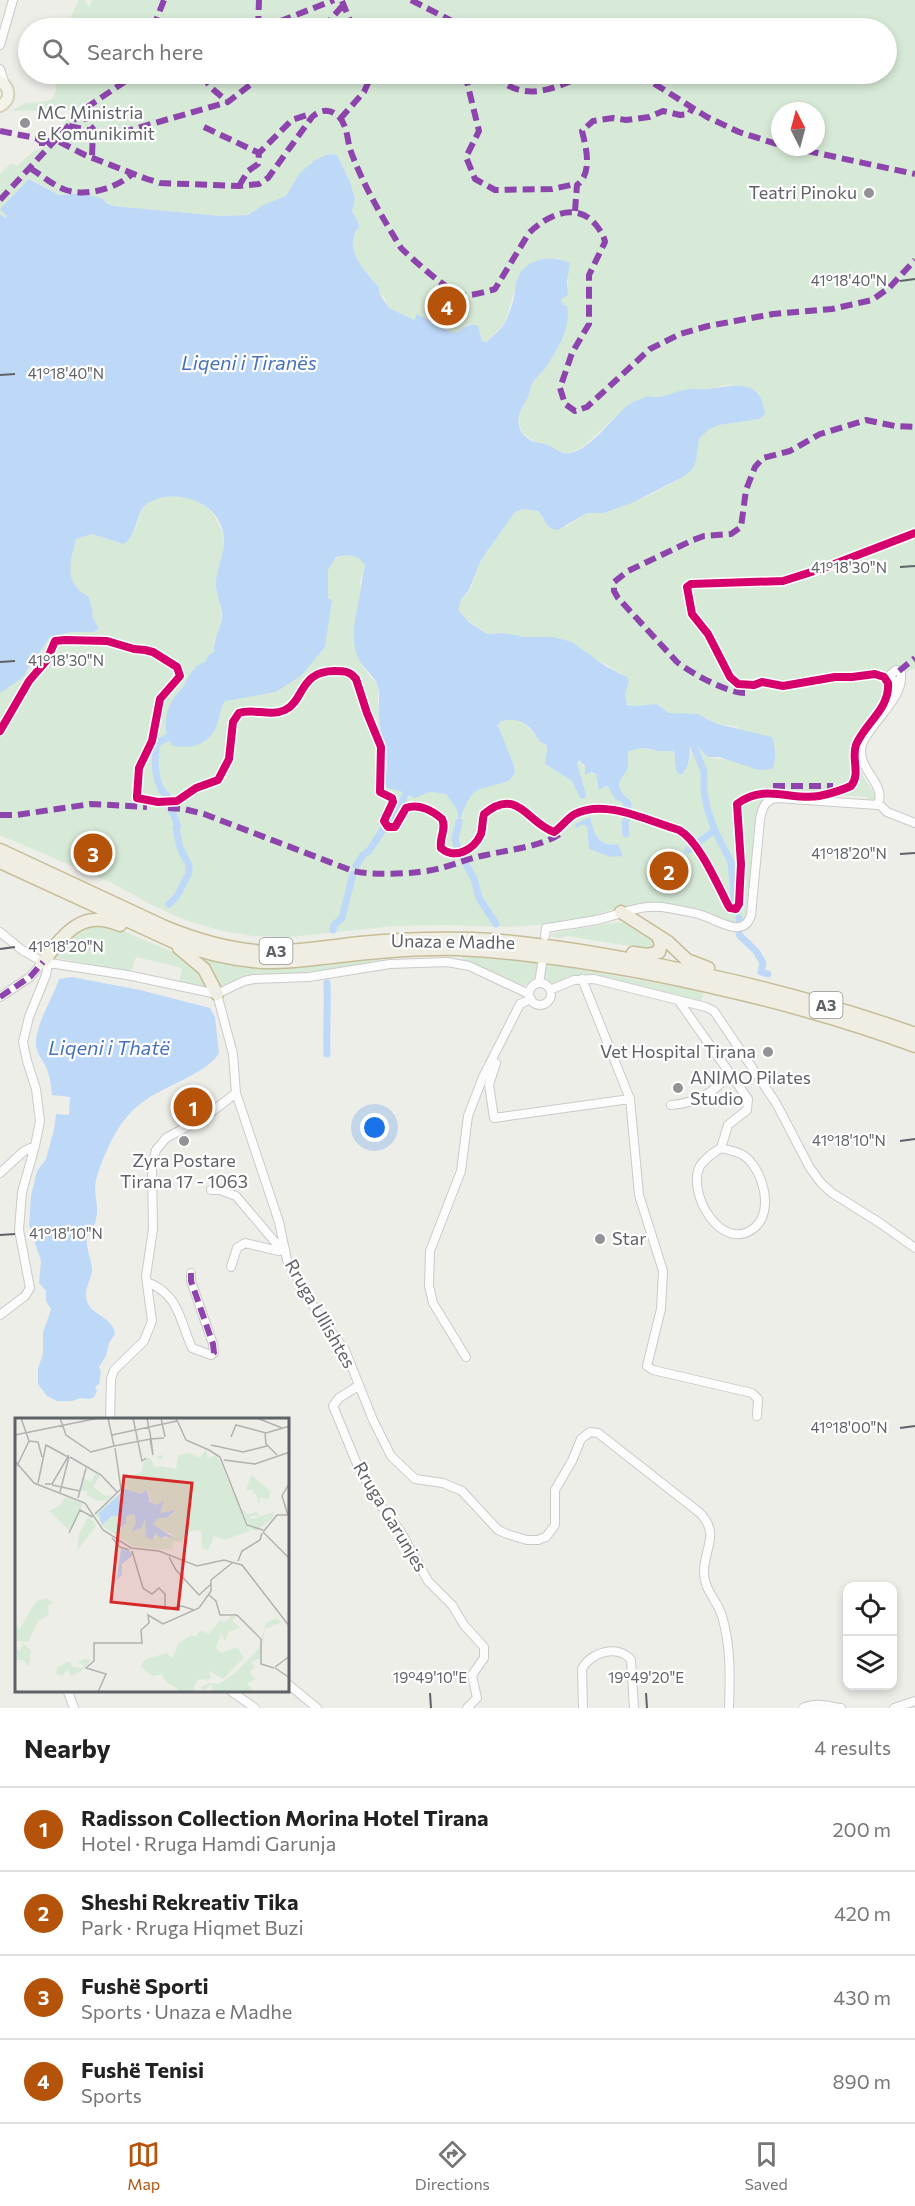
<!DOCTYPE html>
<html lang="en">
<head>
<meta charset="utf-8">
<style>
  :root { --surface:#fff; --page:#f6f6f6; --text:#222; --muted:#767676; --line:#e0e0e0; --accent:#b45309 }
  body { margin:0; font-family:Commissioner,sans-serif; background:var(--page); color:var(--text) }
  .controls { position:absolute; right:18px; bottom:18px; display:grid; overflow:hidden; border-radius:12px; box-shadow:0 3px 9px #0003 }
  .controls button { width:54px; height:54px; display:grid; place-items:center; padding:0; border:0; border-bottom:2px solid var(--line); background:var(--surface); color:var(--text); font:30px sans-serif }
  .compass { position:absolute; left:771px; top:102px; width:54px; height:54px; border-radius:50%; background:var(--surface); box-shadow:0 3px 9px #0003; rotate:354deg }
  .you { position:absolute; left:375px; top:1128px; width:21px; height:21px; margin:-15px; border:4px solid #fff; border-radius:50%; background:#1a73e8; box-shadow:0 0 0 9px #1a73e833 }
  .badge { display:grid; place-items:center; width:39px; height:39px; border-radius:50%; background:var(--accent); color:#fff; font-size:20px; font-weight:700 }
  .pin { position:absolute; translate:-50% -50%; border:3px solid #fff; box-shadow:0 2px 6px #0006 }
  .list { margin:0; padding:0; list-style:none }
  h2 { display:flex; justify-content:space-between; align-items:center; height:78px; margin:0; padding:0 24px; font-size:26px }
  h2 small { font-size:20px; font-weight:400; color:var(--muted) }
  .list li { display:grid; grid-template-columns:39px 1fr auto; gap:18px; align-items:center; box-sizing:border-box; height:84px; padding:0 24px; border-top:2px solid var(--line) }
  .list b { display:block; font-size:22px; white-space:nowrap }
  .list p { margin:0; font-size:20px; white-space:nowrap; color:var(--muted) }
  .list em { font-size:20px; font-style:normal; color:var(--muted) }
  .icon { flex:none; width:33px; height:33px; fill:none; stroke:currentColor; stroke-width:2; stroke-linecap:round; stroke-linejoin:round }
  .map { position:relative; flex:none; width:915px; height:1708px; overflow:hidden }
  .search { position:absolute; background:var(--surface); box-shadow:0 3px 9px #0003; left:18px; right:18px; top:18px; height:66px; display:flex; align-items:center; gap:15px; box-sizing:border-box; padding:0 21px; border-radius:33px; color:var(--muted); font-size:22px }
  .sheet { height:414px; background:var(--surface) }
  nav { display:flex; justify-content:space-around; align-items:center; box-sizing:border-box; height:84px; border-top:2px solid var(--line); background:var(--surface); font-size:16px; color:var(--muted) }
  nav a { display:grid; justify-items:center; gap:3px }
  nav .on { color:var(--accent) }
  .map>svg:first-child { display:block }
  .green { fill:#d7ead7; fill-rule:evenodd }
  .water { fill:#bed9f8 }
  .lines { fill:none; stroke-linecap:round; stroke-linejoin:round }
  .canal { stroke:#bed9f8; stroke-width:7 }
  .minor-casing { stroke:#cacaca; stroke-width:10 }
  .major-casing { stroke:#d6d1b8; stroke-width:14 }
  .highway-casing { stroke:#c6bd96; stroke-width:15 }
  .minor { stroke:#fcfcfc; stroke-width:8 }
  .major { stroke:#f4f3e9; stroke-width:10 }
  .highway { stroke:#f0eee3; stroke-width:12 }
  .quiet { stroke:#8e44ad; stroke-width:6; stroke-dasharray:12 6; stroke-linecap:butt }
  .cycleway-casing { stroke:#fff; stroke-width:11 }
  .cycleway { stroke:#d6006c; stroke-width:8 }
  .ticks { fill:none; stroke:#5f6267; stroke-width:2 }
  .poi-dot { fill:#919394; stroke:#fff; stroke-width:2 }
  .labels { text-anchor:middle; stroke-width:4.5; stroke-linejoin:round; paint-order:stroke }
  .shield { fill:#fff; stroke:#8f9195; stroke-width:1.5 }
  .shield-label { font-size:16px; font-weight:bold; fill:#5f6267 }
  .poi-label { font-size:18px; fill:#5f6267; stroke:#fff; text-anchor:start }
  .street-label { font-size:18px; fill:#5f6267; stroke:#fff }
  .water-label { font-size:20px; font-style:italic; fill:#4873ba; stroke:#fff }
  .inset-road { fill:none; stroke:#b1b2b1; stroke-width:1.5 }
  .view { fill:#d62828; fill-opacity:0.15; stroke:#d62828; stroke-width:3 }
  .inset-edge { fill:none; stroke:#5f6267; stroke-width:3 }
  .ticks-label { font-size:15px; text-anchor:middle; fill:#5f6267; stroke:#fff; stroke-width:4.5; stroke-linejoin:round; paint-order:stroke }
</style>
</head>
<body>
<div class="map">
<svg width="915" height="1708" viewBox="0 0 915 1708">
  <rect width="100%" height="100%" fill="#eeeee9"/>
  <path class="green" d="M79,0H85L89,7L92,0H160L158,6L161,0H915V669L904,672C905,690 895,703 887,718L884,721L878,717C852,751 849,759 876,796L873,801L868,802L867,797L831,795L822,798L776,794L771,795L762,801L756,819L751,893L746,920L737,925L712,917L707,913L658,904H642L620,907L583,919L547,924L509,927L444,925L394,926L290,937L253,936L222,931L182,919L150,904L112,883L0,835V678L28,672L50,637L71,632L97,631L92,616L93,611L90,600L73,585L71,576L69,568L76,539L92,534L123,544C142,535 133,505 157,499C181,493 203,497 216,519C221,527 224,536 224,545C222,559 215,573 216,586C216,592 219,598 220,604C223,618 219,631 213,643L302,675L325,647L328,570C335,552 356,548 365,566L360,581L361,591L357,606L353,638L362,666L378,686V719L386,748V778L384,785L406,793L410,797L430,792L446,794L457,810L459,821L467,800L477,789L509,781L515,773L514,765L499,730V723C518,708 534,736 547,746L545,764L572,781L580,796L579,770L577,761L579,760L589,773L596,774L599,781V791L603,787L608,786L615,799L629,806L630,800C626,796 622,794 620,789C618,782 626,755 631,750L643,748L659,751H674L676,771L685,772L690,758L692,744L697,746L708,757L726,760L738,727L717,724L705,717L669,713L657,704L635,706L627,704C623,695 628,687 627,677L591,656L581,648L554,637H524L504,633L487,634L461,615L458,610V605L470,590L481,560L515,512L523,509L538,511L543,519L566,527L587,513H604L648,496L683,477L697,448L699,439L707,430L719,425L761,419L765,414L748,387L726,385L709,389H687L673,394L629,404L585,445L570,453L560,452L546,444H538L521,432L519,417L520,409L528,397L532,384L542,372L560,344L563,334V305L561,300C572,281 570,277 559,258L546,259L520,273L505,322L487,342L482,341L478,326L468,324L457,333H452L417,315L414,320L389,308L384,297L379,293V287C369,275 351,257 353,241C356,221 366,235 352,211L355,199L347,174L333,154L315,160L301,173L291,191L282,199L263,205L248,215L221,216L113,206L106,203L103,199L76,193L59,195L31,179L1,209L7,215L5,218L0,214V174L11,163L17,166L34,151L62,139L65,121L93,97L75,110L12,111L25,103L42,102L52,99L56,90L55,74H886V28H68L72,14ZM780,111H816V147H780Z
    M619,922L626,923L654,938L657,943L654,950L568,936L559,938L550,936L553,933Z
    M104,923L180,955L247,967L298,968L379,959V962L304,973L251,975L208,990L179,983L182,968L136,957L131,972L52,957L74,929Z
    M462,956L547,963L703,992L702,1001L597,977L559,981L550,984L545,978L547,965L538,964L534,979L522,987L488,970L462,960Z"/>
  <path class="water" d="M329,154L337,155L350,182L355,199L352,211C366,235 356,221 353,241C351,257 369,276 379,287V293L389,308L414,320L417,314L452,333C463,333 466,321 478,326L482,341L487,342C493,335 502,329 506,321C509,313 512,306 514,298C515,291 515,282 519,275C529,257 554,255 570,263L567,282L568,295L561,300L563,305L567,306C572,328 556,352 544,370C540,374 535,379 532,384C530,388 530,393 528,397C521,411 515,415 521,432C532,443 532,441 545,444C554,446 560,455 570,453C590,450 612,418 627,406C633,401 641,399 648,396C660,400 673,392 684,390C692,388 700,390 708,389C734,386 761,377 765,414L760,419L719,425L708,430L699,439L696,461L692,470L683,477L632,503L604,513H587L558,530C545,529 545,518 538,511L523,509L515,512L481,560L469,590L461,600L458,610L469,622L487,634L504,633L524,637H554L572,642L607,667L627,677L629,681L625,694L627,705L635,706L657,704L669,713L698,714L717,724L772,737C776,748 776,758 773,769L759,770L719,757H708L695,744L690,747C690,757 689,768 681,775L676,771L674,751H659L643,748L629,751C626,758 629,760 628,766C626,776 613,782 623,794C627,799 630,798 632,805L629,806L615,799L608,786L603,787L599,791L596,774L591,772L585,775V766L579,760L577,763L586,795L585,798L581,799L572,781L545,764C545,758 547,754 547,749C547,743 545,745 541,742C537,739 535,733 532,730C523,721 512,717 500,722L498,726L514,765L515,773L509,781C472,792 474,784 459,822L457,810L446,794L430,792L414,798L403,792L383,787C392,764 382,742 379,720C377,709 381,698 378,687C374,672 359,669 355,648C351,630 357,611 360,593C362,584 362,576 365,566C359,554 347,554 336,557L328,570V598L332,600L325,647L302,675L276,692L225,701C218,711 220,724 213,733C204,746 187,749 173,746C163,734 164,714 172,701C175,695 180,691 184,686C189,676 193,665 205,662L209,655L214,652C213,640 220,630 222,617C223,607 216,596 216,586C215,573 222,559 224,545C227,507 184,487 152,501C133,508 140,536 123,544L92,534L76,539C70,564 63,582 89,597L93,611L92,616L99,629L93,632H71L50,637L22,678L0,693V214L5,218L7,216L0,209L29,179L59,195L83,193L103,199L106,203L113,206L221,216L248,215L263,205L286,196L300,173L315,160Z
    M590,817C594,833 598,848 618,844L623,856L611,857L589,849L587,827L582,824L576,828L575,824Z
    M72,977L140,990L210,1008L215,1017L219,1053C210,1071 166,1086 147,1099C140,1104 132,1110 127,1117C114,1131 97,1168 95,1187C95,1198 99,1208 96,1219C95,1227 88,1231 87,1239C86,1250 92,1260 92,1271C91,1279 85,1288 86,1297C88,1316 113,1315 115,1334L109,1343L106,1356L99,1367L101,1372L99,1384L95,1387L97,1391L94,1397L90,1399L81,1398L72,1401H57L47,1396L38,1384V1368L43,1354V1333L51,1309L46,1301V1291L39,1283L41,1261L29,1225L31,1196L37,1171L46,1159L54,1130L56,1114L69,1115L70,1097L52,1095C51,1086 50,1076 46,1067C43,1060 37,1054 36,1046C34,1027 53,998 59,979Z"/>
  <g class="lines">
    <path class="canal" d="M168,737L158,743C153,756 155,777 161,789C163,793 168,796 171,800
      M693,744L704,771V791L707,808L715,831L731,862L735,907
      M626,803L628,810
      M388,823L401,805L406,793
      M626,834L625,822L627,818
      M696,844L715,830
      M688,850H689
      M458,851L455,838L459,822
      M466,864L474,879L479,898L496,924
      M356,866L363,855L369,851L384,828
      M169,904L177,896L189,873V865L180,848L176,828L178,826L172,811
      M739,918L740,924
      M333,930L334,925L342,918L353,874
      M738,930L740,936L756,951L763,963L761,972L768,974
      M327,983C328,1007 326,1030 327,1054"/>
    <defs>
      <path id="minor" d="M0,45L13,0
        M0,69L5,85
        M891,678L894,681H899L901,678V673L896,670L891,674L893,697
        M878,803L887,812L915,823
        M0,932L22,950L43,962L127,975L217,994L244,981L254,979L309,977L390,964L447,962L469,966L529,994
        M545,936L546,928C564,925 583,923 601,919C624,913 644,903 668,908C680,910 693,912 704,916C719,921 744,939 751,915L760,820C762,808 765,799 778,798L877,805C889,785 855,769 862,745C867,727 902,699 901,678
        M582,979L630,1099L639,1195L663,1271L661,1309L647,1366L653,1370L752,1393L758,1399L757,1416
        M539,983L542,964
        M529 994a11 11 0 1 1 22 0a11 11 0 1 1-22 0Z
        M550,990L574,980L594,979L706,1007L714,1011L776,1103L810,1168L821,1183L832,1193L880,1223L915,1248
        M217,994L233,1054L236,1093L279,1222L287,1260L319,1316L345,1350L373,1420L391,1456L415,1479L443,1483L462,1491L498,1530L507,1534L527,1540H538L546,1537L555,1525V1490L572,1461L581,1439L590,1432L598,1433L700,1513C721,1535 703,1549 704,1574C705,1591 717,1600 722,1616C731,1646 730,1677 729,1708
        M0,997L30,977L43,962
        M678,1000L748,1099L747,1110L728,1125L721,1148C713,1153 705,1158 700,1166C686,1193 722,1254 754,1228C775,1212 763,1168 743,1155C737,1151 728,1150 721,1148
        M496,1063L489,1085L494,1118L630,1099
        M671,1105C691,1104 719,1092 728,1073
        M0,1173L24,1151L35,1146
        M211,1190H220L236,1196L275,1242L285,1249
        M231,1267L237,1248L245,1243L279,1251L285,1249
        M147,1282C179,1294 180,1321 192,1348L211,1355L214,1353L213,1344L191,1281V1273
        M0,1315L25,1296L30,1288L19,1230L22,1192L35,1146L40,1121L36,1089L27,1061L23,1042L29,1017L46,975L48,963
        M466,1357L433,1303L429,1286L430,1251L461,1171L468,1116L483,1077L520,1004L531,999
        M358,1386L339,1398L333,1406L357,1464L375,1498L401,1532L428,1581L452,1605L464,1625L484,1647V1658L472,1675L477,1698L467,1708
        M110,1420L111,1379L114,1370L144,1341L152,1321L146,1276L153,1229L152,1167L156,1150L166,1138L205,1117L236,1093
        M288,1684L317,1708
        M68,1692L74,1708
        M232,1692L255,1708
        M583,1708L582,1669C590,1652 619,1644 631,1660L634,1708
        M803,1708C816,1702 828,1706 841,1708
        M894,1708L915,1701"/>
      <path id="major" d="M0,81C11,88 11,100 0,106"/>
      <path id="highway" d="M0,850L165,927C194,939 224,948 256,951C291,953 325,947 360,943C397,939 435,938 473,939C534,942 593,952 653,964C742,981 829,1003 915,1034
        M0,862L174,942C203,953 232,960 263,962C292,963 320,958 349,955C385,951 422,948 458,949C524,952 587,962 652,974C742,992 829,1014 915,1046
        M621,912L668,942L687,960L708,968
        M179,948L204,969L217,994
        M633,953L648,955L659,952L661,944L658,936
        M43,962C64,934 82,908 120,925"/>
    </defs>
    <use href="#minor" class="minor-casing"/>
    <use href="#major" class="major-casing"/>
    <use href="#highway" class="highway-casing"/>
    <use href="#minor" class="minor"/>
    <use href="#major" class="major"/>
    <use href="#highway" class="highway"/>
    <path class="quiet" d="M411,0L452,21L459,28
      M342,1L353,28
      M153,28L164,0
      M258,28L259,0
      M263,28L334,0
      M323,28L344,4
      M148,74L159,78L179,74
      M203,74C208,88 217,92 228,102
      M465,74L479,131L466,157L475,179L495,190L552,189L571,185H577
      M494,74C523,105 555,88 587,74
      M639,74L707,117L739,132L780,145
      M83,110L87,122L93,129L92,158
      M340,119L364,92L372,74
      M69,126L113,135L228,102L264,74
      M204,127L259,153
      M0,131L36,138L42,142V149
      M42,142L56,140L85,155L147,179L160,183L239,186L259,184L268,178L312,117C319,110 329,108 337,115C347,123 347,138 350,149C362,183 382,217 401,248C411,258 450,293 462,295C472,296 485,292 495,289L529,233C547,215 577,201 596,225C600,230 604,236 605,242L589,275V324L572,353L560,388L565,404L575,411L587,407L650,349L680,334L708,326L773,314L832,309L872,300L889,288L915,260
      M789,147L915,174
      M30,168C41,175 54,186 66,190C87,197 117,188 132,174
      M239,186L248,171L258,164L259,153L292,120L307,115L312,117
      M0,200L83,110L136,74
      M575,211L577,185C593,173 586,147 582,131L593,121L613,118L626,120L649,117L663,111L680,115L689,114L693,107
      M899,671L915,658
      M745,693C727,693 691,673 677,662L618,598L614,591V582L628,571L693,540L704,536L731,534L741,527L746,490L755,467L763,458L790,451L820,434L866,420L895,426L915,427
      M773,786H833
      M168,808L184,809L204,814L353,871C375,876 419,874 441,868C456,864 470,858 486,855C507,850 545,846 561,833
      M0,815H16L91,804L147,807
      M0,997L30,977L43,962
      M191,1273V1281L213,1344L214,1353L211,1355"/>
    <defs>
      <path id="cycleway" d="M0,731L29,681L47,660L55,641L65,640L107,641L134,649L145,650L153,652L177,667L180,676L160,699L152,741L139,768L137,796V798L158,802L177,801L196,788L218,780L229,759L233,722L239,713C254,708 270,717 285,710C305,700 299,671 335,671C344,671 350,671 356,679L367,713L381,747L380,792L392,798L393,802L384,821L388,827H395L406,808C419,803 433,811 442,819C447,829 439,837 441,848C455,860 474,850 481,834C483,827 482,821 484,814C518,786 527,823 554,832C562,827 567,818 575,814C606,798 650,822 679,830C699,841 717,884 728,905L730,908L736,909L739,904L741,864L737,804C765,783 791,801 819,796C829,794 842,790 851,786C861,774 851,759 856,745C865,723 890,709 888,683L884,677L875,674L852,677H835L783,686L762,682L754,685L738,684L730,677L708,634L692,614L687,587L691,584L783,581L824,568L915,533"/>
    </defs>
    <use href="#cycleway" class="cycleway-casing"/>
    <use href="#cycleway" class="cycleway"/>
  </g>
  <path class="ticks" d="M900,281L915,279M0,375L15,374M900,567L915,566M0,662L15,661M900,854L915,853M0,949L15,947M900,1141L915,1139M0,1235L15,1234M900,1428L915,1426M430,1693L431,1708M646,1693L647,1708"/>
  <g class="poi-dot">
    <circle cx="25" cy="123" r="6"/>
    <circle cx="869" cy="193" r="6"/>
    <circle cx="768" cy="1052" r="6"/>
    <circle cx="678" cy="1088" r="6"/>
    <circle cx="184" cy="1141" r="6"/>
    <circle cx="600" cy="1239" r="6"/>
  </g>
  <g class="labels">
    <g class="shield">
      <rect x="259.5" y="938" width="33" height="26" rx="4.5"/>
      <rect x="809.5" y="992" width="33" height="26" rx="4.5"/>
    </g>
    <g class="shield-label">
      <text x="276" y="957">A3</text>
      <text x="826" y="1011">A3</text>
    </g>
    <g class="poi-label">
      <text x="37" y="119">MC Ministria<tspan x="37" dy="21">e Komunikimit</tspan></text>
      <text x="857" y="199" text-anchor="end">Teatri Pinoku</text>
      <text x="756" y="1058" text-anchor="end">Vet Hospital Tirana</text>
      <text x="690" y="1084">ANIMO Pilates<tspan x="690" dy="21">Studio</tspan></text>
      <text x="184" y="1167" text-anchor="middle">Zyra Postare<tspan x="184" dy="21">Tirana 17 - 1063</tspan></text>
      <text x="612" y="1245">Star</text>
    </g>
    <g class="street-label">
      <text transform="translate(453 942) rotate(1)" y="6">Unaza e Madhe</text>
      <text transform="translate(320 1314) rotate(60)" y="6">Rruga Ullishtes</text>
      <text transform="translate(390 1517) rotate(59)" y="6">Rruga Garunjes</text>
    </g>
    <g class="water-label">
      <text x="249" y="370">Liqeni i Tiranës</text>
      <text x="109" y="1055">Liqeni i Thatë</text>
    </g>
  </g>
  <g transform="translate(15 1418)">
    <rect width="274" height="274" fill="#eeeee9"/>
    <path d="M191,31L193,40L202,37L235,113L209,122L199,118L193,133L187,130L186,113L182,112L171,115L167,124L159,123L157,132L147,130L150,132L117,128L86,107L81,95L113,69L109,66L115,59L126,54L130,41L135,40L140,49L145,48L143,38L149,37L147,42L144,40L145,48L161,51L163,37L174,35L185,40ZM133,72L137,85L142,87L149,82L145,95L162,93L153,100H143L138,107L158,117L148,121L141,115V120L132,119L131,102L124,111L118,96L111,98V105L106,108L104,99L98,98L87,107L88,91L107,74L125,76ZM81,55L85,58L78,69L90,78L97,77L92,82L83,83L72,77V73H66L69,60L75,64ZM236,57L256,73L253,82L245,79L244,87L241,75L236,77L240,72H231ZM50,79L68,85L55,113L34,93L44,88ZM227,90L233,97L243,93L244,98H235L237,101L259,94L257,101L241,113L235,110ZM74,97L81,108L62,133L64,116ZM32,180L38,185L33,188L34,197L23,203L13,224L0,223V206L4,212L21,183ZM215,198H221L217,203L225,210L213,214L210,223L203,210L206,217L201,230L206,235L222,229L229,240L208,261L194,253L196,261L183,262L178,270L183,274H167L149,262L147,256L137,258L125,248L131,241L152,235L157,241L163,226L176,217L181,219L185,212L194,216L205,202L208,205L214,201L213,208ZM261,200L267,204L250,211L245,240L236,244L240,248L234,255L241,261L232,265L239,274H197V266L188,273L186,269L181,271L195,265L204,266L220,255L244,230L251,205ZM8,225L16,232L14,249L8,242H0V231L5,233ZM68,241L76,242L65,254L56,258L52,252L47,258L41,256L42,249L55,243L58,249L67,250L69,247L63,245Z" fill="#d7ead7" fill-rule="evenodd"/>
    <path d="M110,71L125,76L132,72L135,84L142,87L149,82L145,95L161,92L152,100H143L138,106L160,121L150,118L146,121L141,115L137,122L131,119L130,102L126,110L116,114L121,105L119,96L111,98V105L101,113L104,99L97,98L87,107L84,95ZM106,131L117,134V138L107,146V157L102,162Z" fill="#bed9f8"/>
    <path class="inset-road" d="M45,0L51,17L76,34L99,28M93,0L99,28M118,0L127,43L131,40M146,0L150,19M161,0L171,22L194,32M242,0L267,10M250,15L251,26L262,37M0,17L84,0M97,17L162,3M216,19L221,7L251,15L275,8M135,21L138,37L136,21L149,20M14,23L23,24L27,39M196,27L228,34L252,28M99,28L136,21L132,0M194,32L205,39L232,107L248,112M55,39L86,57L102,74M209,42L240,46L275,34M0,43L19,65L70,85L88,112L116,130L144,133L182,148L209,142L227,147L275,209M2,48L14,23L6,0M23,65L31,27L53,39M30,66H37L54,37M37,67L65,73M45,74L54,39M63,80L71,50M80,96L106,71L100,30M248,114L262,97H273L267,78L275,64M248,114L275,141M54,115L65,92L78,99M97,120L105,129L114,132M117,133L128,170L137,176L144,170L150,176V191L167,188L179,192M154,139L161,152L184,177L195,167M223,143L227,133L245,122L247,115M194,177L201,183L205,197H222L246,221V246L259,250M260,249L275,238M260,250L275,260M83,274L91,256L71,250L79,243V225H127L126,212L134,205L133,197L148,206L184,190L196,173V162L217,145"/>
    <path class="view" d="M109,58L177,65L163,191L96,184Z"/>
    <rect width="274" height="274" class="inset-edge"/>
  </g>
  <g class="ticks-label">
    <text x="849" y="286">41°18'40"N</text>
    <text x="66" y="379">41°18'40"N</text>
    <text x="849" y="573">41°18'30"N</text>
    <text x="66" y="666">41°18'30"N</text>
    <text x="849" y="859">41°18'20"N</text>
    <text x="66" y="952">41°18'20"N</text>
    <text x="849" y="1146">41°18'10"N</text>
    <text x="66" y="1239">41°18'10"N</text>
    <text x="849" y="1433">41°18'00"N</text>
    <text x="430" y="1683">19°49'10"E</text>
    <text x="646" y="1683">19°49'20"E</text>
  </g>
</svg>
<div class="controls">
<button><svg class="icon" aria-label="locate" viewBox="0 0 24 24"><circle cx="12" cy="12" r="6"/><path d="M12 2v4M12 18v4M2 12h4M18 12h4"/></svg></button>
<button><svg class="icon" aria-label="layers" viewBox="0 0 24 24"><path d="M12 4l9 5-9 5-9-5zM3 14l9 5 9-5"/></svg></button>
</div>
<svg class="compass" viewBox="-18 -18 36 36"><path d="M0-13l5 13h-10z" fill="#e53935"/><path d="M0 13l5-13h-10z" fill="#767676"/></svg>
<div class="you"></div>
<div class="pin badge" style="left:193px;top:1107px">1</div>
<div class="pin badge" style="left:669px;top:871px">2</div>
<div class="pin badge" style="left:93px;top:853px">3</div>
<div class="pin badge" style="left:447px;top:306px">4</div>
<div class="search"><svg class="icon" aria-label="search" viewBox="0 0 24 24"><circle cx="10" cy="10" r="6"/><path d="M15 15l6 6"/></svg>Search here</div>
</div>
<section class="sheet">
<h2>Nearby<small>4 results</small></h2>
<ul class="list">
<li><span class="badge">1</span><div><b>Radisson Collection Morina Hotel Tirana</b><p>Hotel · Rruga Hamdi Garunja</p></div><em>200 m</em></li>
<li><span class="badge">2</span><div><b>Sheshi Rekreativ Tika</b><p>Park · Rruga Hiqmet Buzi</p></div><em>420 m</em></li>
<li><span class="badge">3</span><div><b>Fushë Sporti</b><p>Sports · Unaza e Madhe</p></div><em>430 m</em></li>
<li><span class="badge">4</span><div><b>Fushë Tenisi</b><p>Sports</p></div><em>890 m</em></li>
</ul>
</section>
<nav>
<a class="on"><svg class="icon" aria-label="map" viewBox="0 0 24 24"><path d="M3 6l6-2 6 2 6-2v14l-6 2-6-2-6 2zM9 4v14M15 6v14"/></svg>Map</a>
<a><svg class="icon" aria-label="directions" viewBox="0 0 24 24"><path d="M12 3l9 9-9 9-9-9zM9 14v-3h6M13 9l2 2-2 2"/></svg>Directions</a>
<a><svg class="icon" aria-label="saved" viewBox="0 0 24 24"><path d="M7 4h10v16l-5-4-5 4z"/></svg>Saved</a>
</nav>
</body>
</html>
